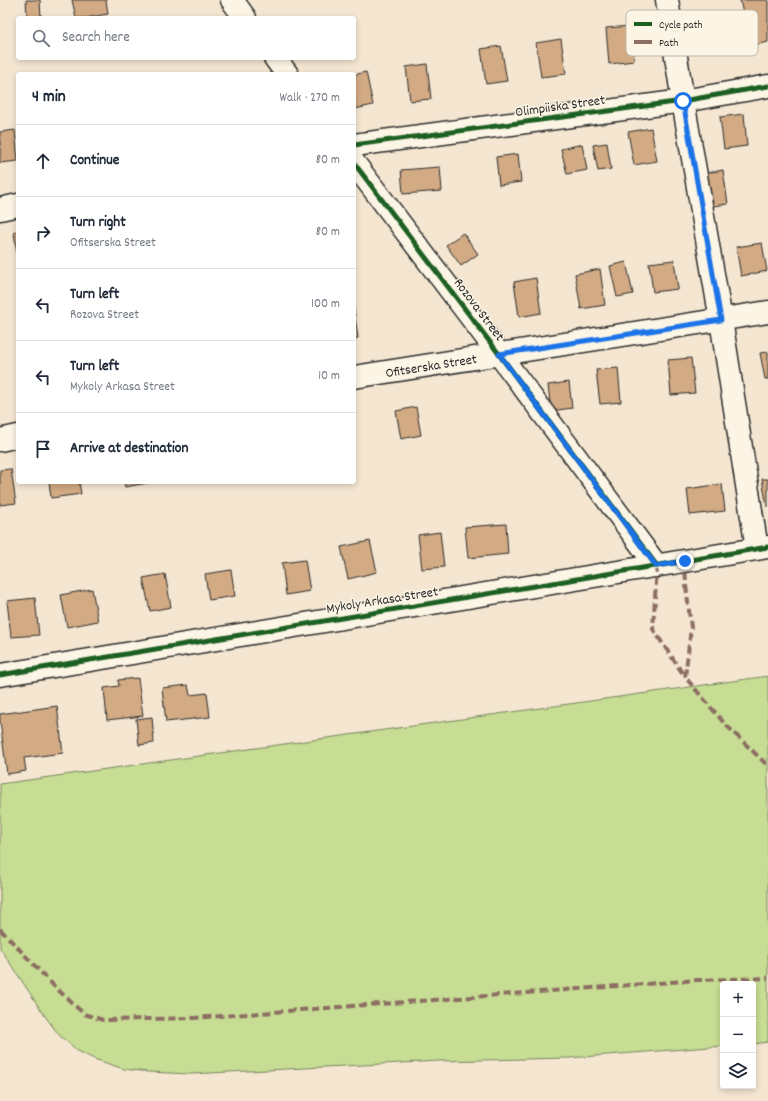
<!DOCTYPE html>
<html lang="en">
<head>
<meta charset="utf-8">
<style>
  :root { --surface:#fff; --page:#f6f6f7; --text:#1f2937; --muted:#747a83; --line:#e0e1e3 }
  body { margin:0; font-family:Dekko,sans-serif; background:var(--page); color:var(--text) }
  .controls { position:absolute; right:12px; bottom:12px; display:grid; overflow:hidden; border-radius:4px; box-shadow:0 2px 6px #0003 }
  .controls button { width:36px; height:36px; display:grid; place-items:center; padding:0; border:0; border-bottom:1px solid var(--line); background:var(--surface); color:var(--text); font:20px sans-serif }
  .stop { position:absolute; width:12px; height:12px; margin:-9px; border:3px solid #1a73e8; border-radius:50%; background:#fff }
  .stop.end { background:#1a73e8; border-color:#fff; box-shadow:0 1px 4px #0008 }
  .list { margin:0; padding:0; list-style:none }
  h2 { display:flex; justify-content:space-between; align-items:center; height:52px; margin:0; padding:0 16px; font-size:17px }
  h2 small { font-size:13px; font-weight:400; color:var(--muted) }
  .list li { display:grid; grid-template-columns:26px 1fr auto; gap:12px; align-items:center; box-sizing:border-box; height:72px; padding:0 16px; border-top:1px solid var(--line) }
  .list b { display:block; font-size:15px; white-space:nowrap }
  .list p { margin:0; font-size:13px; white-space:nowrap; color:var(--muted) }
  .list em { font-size:13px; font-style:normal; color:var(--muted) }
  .icon { flex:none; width:22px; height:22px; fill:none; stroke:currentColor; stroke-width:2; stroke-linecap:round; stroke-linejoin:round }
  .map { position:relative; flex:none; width:768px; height:1101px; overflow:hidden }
  .search { position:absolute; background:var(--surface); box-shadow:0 2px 6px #0003; left:16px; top:16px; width:340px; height:44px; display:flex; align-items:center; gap:10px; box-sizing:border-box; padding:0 14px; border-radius:4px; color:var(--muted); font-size:15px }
  .panel { position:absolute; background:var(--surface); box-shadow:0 2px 6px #0003; left:16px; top:72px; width:340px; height:412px; border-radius:4px }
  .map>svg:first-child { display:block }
  .green { fill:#c6dd93; stroke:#78845f }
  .building { fill:#d2aa83; stroke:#2b2b2b }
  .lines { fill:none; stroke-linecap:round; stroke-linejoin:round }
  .minor-casing { stroke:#2b2b2b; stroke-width:25 }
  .minor { stroke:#fcf5e5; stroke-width:22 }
  .quiet { stroke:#8d6e63; stroke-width:4; stroke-dasharray:8 4; stroke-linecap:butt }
  .cycleway-casing { stroke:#fcf5e5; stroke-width:8 }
  .cycleway { stroke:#1b5e20; stroke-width:5 }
  .route { stroke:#1a73e8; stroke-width:5 }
  .labels { text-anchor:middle; stroke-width:3; stroke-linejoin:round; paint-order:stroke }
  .street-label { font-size:14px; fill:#2b2b2b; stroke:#fcf5e5 }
  .key { fill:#fcf5e5; stroke:#bdb8ad; stroke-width:1 }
  .key-label { font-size:11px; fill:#2b2b2b }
</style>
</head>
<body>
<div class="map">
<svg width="768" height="1101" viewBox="0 0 768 1101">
  <rect width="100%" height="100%" fill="#f4e6d1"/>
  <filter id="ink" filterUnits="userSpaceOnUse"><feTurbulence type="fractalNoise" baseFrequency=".025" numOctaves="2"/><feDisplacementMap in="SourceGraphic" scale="8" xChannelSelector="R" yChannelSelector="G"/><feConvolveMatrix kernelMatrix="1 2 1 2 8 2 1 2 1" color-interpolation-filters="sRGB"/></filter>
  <g filter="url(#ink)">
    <path class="green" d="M768,676V1042L753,1044V984H723V1046L569,1058L439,1061L191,1074L148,1072L124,1069L94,1059L78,1051L60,1036L47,1019L0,948V784Z"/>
    <path class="building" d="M26,0H40L41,18H27Z
      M72,0H106L108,14L85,18H76Z
      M740,0H768V42L750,46Z
      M631,26L634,61L609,64L606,28Z
      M561,39L566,74L541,77L536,43Z
      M501,46L507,81L486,84L481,49Z
      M427,64L431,99L410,101L406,67Z
      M366,72L373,105L355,109L354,75Z
      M744,114L747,146L724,149L720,117Z
      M651,128L657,161L634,165L628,132Z
      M15,130L18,161L0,163V132Z
      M607,143L611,169L598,171L593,145Z
      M582,144L587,170L567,174L561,149Z
      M518,154L521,182L499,185L496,157Z
      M440,167L442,191L403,194L401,170Z
      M723,170L728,204L706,207L701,174Z
      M14,232H18V262Z
      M463,233L478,254L461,266L446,245Z
      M762,243L767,271L741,276L736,247Z
      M674,260L678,289L653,292L649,263Z
      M626,262L633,294L617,297L610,266Z
      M600,269L605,305L581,309L575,274Z
      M536,278L541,313L519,317L514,282Z
      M354,309L358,338L354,339Z
      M768,352V379H765L760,353Z
      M691,358L695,393L671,395L668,360Z
      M618,368L621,402L600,404L596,370Z
      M569,382L572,408L551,411L548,385Z
      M416,407L421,435L401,439L396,411Z
      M11,469L16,503L0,505V470Z
      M762,479H768V507H767Z
      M49,482H79L81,494L51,498Z
      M124,482H153L125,487Z
      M722,484L725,511L690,515L687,489Z
      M506,524L508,554L468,558L465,527Z
      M440,532L444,567L422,569L418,535Z
      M370,541L377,572L348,579L341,547Z
      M305,560L310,591L286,595L282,563Z
      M231,570L235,596L209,600L205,574Z
      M165,574L171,607L150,611L143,578Z
      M92,589L98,621L67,627L61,595Z
      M35,598L39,635L11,637L7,601Z
      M138,678L143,716L107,720L104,688L119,686L118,680Z
      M188,685L190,695L207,693L210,717L166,722L162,688Z
      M57,706L63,753L24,758L26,771L7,774L0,721V714Z
      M152,717L154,743L139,745L136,719Z"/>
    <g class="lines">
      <defs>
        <path id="minor" d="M232,0L245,18
          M667,0L683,101L721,320L757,549
          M275,58L287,74
          M354,145L683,101L768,86
          M354,163L499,354L657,566
          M0,209L18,205
          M354,377L768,312
          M0,440L18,436
          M0,675L768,547"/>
      </defs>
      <use href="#minor" class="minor-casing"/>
      <use href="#minor" class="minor"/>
      <path class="quiet" d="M685,561L686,585L691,628L685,677L725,724L768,766
        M657,566L653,629L685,677
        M0,929L54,986L84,1014L103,1020L194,1018L698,980L768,978"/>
      <defs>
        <path id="cycleway" d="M354,145L683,101L768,86
          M354,163L499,354L657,566
          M0,675L768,547"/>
      </defs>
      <use href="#cycleway" class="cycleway-casing"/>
      <use href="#cycleway" class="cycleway"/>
    </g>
  </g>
  <g class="lines" filter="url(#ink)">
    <path class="route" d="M683,101L721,320L499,354L656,566L685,561"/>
  </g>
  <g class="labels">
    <g class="street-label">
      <text transform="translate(560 105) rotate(-8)" y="5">Olimpiiska Street</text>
      <text transform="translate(480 309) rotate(53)" y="5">Rozova Street</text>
      <text transform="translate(431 365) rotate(-9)" y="5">Ofitserska Street</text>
      <text transform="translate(382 599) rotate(-9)" y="5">Mykoly Arkasa Street</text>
    </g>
  </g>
  <rect x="626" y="10" width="132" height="46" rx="6" class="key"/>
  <rect x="634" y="22" width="18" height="4" fill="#1b5e20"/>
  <rect x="634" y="40" width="18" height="4" fill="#8d6e63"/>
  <g class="key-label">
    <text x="659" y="28">Cycle path</text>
    <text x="659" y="46">Path</text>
  </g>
</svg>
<div class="controls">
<button>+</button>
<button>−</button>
<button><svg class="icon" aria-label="layers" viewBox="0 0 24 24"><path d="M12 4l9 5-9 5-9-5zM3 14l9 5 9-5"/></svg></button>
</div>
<div class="stop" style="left:683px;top:101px"></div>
<div class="stop end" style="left:685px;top:561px"></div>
<div class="search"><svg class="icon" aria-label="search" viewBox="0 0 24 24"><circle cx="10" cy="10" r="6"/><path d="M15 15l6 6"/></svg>Search here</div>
<section class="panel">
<h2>4 min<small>Walk · 270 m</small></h2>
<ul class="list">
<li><svg class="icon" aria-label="ahead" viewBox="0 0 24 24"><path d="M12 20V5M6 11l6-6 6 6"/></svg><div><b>Continue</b></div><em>80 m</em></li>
<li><svg class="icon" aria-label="right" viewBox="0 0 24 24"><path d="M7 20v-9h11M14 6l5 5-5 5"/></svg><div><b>Turn right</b><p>Ofitserska Street</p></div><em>80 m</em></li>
<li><svg class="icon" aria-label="left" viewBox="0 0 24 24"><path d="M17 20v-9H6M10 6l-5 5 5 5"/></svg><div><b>Turn left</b><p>Rozova Street</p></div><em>100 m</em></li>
<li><svg class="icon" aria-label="left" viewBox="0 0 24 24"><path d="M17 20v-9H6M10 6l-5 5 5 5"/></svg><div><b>Turn left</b><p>Mykoly Arkasa Street</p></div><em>10 m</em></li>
<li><svg class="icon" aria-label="arrive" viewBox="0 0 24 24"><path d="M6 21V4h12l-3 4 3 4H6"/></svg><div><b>Arrive at destination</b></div></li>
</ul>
</section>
</div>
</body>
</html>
